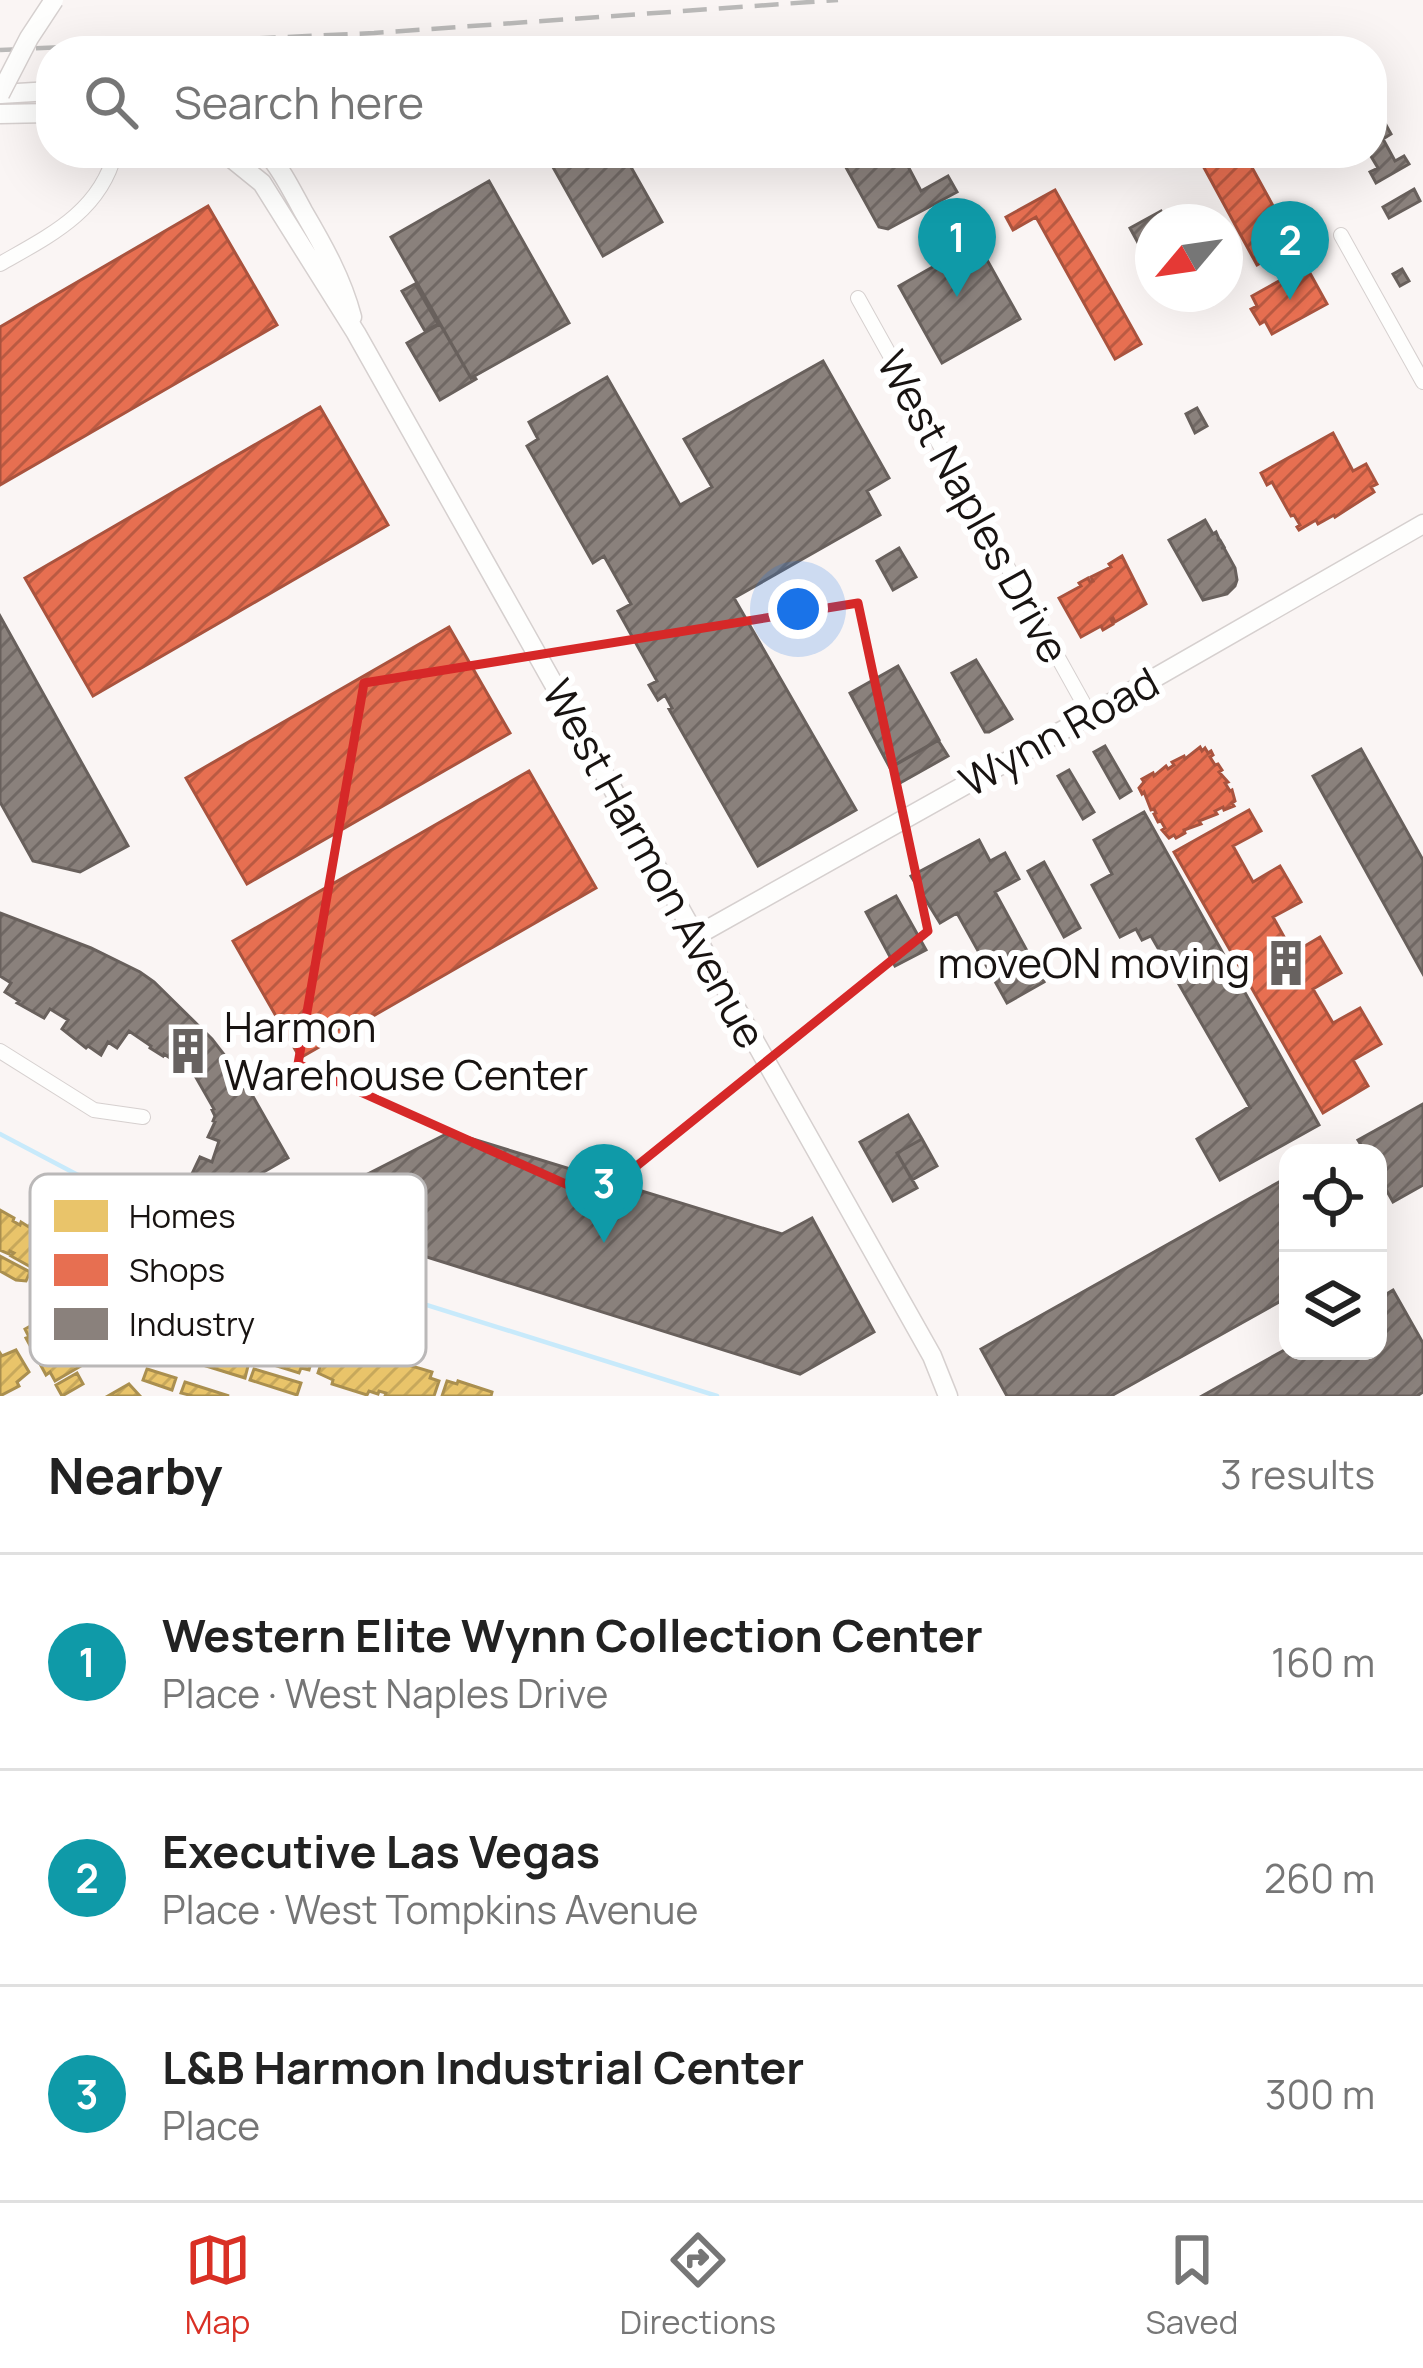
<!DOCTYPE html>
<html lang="en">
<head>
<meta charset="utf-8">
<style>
  :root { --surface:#fff; --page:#f2f2f2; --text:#222; --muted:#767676; --line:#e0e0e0; --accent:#d93025 }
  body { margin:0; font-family:Manrope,sans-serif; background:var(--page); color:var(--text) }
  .controls { position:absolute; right:36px; bottom:36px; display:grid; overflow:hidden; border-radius:24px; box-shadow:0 12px 48px #0002 }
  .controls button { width:108px; height:108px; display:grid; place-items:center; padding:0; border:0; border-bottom:3px solid var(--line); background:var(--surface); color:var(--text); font:60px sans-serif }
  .compass { position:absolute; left:1135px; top:204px; width:108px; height:108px; border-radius:50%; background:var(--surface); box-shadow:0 12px 48px #0002; rotate:241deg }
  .you { position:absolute; left:798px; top:609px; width:42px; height:42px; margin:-30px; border:9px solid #fff; border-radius:50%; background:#1a73e8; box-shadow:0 0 0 18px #1a73e833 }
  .badge { display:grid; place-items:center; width:78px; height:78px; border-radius:50%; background:var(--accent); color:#fff; font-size:39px; font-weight:700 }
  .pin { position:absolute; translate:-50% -99px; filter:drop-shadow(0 3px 6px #0008) }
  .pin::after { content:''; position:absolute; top:63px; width:42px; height:36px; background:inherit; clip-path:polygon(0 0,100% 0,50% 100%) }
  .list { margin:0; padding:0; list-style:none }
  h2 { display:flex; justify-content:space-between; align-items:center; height:156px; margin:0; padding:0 48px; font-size:51px }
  h2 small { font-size:39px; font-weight:400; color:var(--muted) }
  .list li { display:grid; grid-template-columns:78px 1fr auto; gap:36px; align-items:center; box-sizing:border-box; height:216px; padding:0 48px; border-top:3px solid var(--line) }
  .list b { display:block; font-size:45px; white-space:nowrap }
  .list p { margin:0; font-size:39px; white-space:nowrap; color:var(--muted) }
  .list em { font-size:39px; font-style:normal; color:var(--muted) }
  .icon { flex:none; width:66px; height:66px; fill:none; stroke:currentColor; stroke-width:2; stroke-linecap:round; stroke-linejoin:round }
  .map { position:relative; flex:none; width:1423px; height:1396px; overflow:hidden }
  .search { position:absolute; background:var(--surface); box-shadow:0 12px 48px #0002; left:36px; right:36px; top:36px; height:132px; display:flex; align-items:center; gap:30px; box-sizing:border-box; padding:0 42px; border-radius:48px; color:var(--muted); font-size:45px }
  .sheet { height:804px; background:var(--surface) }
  nav { display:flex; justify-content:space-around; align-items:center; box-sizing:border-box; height:168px; border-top:3px solid var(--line); background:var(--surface); font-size:33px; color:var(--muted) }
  nav a { display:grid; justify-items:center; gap:6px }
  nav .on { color:var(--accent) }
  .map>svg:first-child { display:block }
  .homes { fill:url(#homes-hatch); stroke:#aa8f4f; stroke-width:3 }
  .shops { fill:url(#shops-hatch); stroke:#a9533e; stroke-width:3 }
  .industry { fill:url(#industry-hatch); stroke:#68605c; stroke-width:3 }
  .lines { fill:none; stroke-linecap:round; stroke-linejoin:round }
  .stream { stroke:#c8eafb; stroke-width:4.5 }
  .street-casing { stroke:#d6d0cf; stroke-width:16 }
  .secondary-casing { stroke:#d6d0cf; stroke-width:21 }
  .street { stroke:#fefefd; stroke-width:14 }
  .secondary { stroke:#fefefd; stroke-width:18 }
  .rail { stroke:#bab9b8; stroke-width:4.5; stroke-dasharray:24 12; stroke-linecap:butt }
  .secondary-bridge-casing { stroke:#d6d0cf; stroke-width:21; stroke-linecap:butt }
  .secondary-bridge { stroke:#fefefd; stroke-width:18 }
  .marked { fill:none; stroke:#d62828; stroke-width:9; stroke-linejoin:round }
  .labels { text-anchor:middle; stroke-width:12; stroke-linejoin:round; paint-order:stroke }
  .street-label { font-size:42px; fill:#181311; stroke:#fff }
  .poi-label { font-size:42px; fill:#181311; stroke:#fff; text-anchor:end }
  .key { fill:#fff; stroke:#bab8b8; stroke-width:3 }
  .key-label { font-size:33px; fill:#181311 }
</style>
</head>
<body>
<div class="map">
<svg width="1423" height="1396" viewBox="0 0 1423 1396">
  <defs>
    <pattern id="homes-hatch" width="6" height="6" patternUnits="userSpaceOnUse" patternTransform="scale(3)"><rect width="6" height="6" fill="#e9c46a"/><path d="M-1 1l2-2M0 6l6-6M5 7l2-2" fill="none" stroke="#c7a85b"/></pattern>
    <pattern id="shops-hatch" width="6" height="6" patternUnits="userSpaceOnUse" patternTransform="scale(3)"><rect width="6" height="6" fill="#e76f51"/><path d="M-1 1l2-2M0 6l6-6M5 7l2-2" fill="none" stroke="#ba5a42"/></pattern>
    <pattern id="industry-hatch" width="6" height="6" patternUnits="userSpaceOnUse" patternTransform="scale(3)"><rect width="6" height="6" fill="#8a817c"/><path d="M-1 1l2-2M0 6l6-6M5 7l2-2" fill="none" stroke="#706864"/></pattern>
  </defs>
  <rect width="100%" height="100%" fill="#faf5f4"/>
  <path class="homes" d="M0,1210L14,1218L13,1221L20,1225L21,1222L29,1227L31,1222L67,1242L64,1247L71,1251L57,1276L49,1271L47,1276L11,1256L14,1253L10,1251L9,1254L0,1250Z
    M0,1256L30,1272L26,1281L16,1280L0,1271Z
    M223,1305L262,1317L260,1322L269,1325L268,1328L273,1330L274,1327L309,1338L308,1342L316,1345L309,1370L301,1368L299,1373L264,1362L265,1358L257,1356V1353L250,1351L249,1354L212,1343L214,1339L205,1336L214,1306L222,1308Z
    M57,1311L61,1318L64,1317L85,1354L82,1356L86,1363L55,1381L50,1372L46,1375L26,1338L29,1337L25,1329Z
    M154,1338L248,1366L245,1378L151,1349Z
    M343,1348L380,1359L379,1363L383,1364L384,1361L395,1364V1361L432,1372L430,1378L439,1381L434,1396H385L386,1393L379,1391L378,1394L369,1391L367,1395L332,1384L333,1380L318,1373L326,1349L342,1352Z
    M16,1350L29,1372L17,1382L19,1386L0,1396V1353L2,1356Z
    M147,1369L176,1378L172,1390L143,1380Z
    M254,1369L301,1383L297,1395L250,1380Z
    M77,1373L83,1384L62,1396L56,1385Z
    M447,1381L457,1384L458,1381L492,1392L491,1396H442Z
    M185,1382L229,1396H193L181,1393Z
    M129,1384L140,1396H108Z"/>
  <path class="shops" d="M1196,153H1244L1294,244L1257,265Z
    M1055,190L1141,344L1115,359L1036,217L1013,230L1006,217Z
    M208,206L277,325L0,485V327Z
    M1306,266L1327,304L1272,334L1265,321L1260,324L1251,309L1257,306L1252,296Z
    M320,407L388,525L93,696L25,578Z
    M1333,433L1353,471L1366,464L1377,484L1371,487L1374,492L1335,517L1334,515L1318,524L1316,520L1299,530L1297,527L1300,525L1294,515L1291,516L1272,482L1267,485L1261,473Z
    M1122,556L1146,604L1115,622L1113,618L1111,619L1113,624L1103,630L1101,626L1081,637L1059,598L1081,586L1079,583L1088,578L1090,582L1093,581L1091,577L1111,567L1109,564Z
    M449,627L510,733L247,884L186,778Z
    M1200,747L1202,751L1205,748L1208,753L1211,751L1213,755L1210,757L1215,765L1218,764L1222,770L1219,772L1228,782L1225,783L1230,791L1232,790L1235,801L1232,803L1234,806L1224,810L1223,807L1215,811L1217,814L1199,821L1201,824L1184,830L1185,833L1176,838L1174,835L1169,838L1162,830L1165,828L1161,821L1158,822L1154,814L1156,813L1154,809L1151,810L1144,792L1142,794L1139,788L1144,782L1142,779L1153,773L1154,776L1166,766L1168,769L1174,765L1172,762L1184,756L1185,759Z
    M529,771L596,888L300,1058L233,941Z
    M1249,810L1261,831L1233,846L1253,882L1280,866L1301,902L1273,917L1293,953L1320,937L1341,973L1313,989L1333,1023L1360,1008L1381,1044L1353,1060L1368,1086L1323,1113L1174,852Z"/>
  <path class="industry" d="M1386,125L1391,134L1383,139L1395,161L1404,156L1409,164L1376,183L1370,172L1378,168L1369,153H1372V133Z
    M545,153H623L662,222L603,256Z
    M838,153H901L921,191L948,176L957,192L888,229L879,227Z
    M489,181L569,323L471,378L391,237Z
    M1414,189L1420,201L1389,218L1383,207Z
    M1161,211L1166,222H1153V247L1143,252L1130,228Z
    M977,242L1020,319L942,363L899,286Z
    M1402,269L1409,281L1400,286L1393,274Z
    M415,284L438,324L425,331L402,291Z
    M440,324L471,378L474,376L476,379L440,400L407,343Z
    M823,361L889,478L867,491L880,515L734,598L856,810L758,866L669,709L672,708L665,695L658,700L649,685L657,681L618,611L631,604L604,556L593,563L527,446L538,439L529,422L607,377L680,505L712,487L684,439Z
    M1197,408L1207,426L1195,433L1186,414Z
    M1205,520L1213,534L1216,532L1219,539L1217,540H1220L1224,547L1221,548H1224L1235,568L1237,580L1235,586L1227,594L1203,600L1169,540Z
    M899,548L916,577L893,590L877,561Z
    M0,616L128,846L80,872L33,861L0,802Z
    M976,660L1012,719L989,732H985L952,673Z
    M898,666L939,740L890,768L850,693Z
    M938,740L948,756L900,783L891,767Z
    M1105,746L1131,791L1120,798L1094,752Z
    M1361,749L1423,860V974L1313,776Z
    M1069,770L1094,812L1083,819L1058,776Z
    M1144,812L1319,1125L1220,1180L1197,1139L1249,1107L1251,1109L1151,936L1142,940L1136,929L1120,937L1092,885L1112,874L1094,840Z
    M979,840L990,861L1005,853L1019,879L995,892L1044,982L1007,1003L957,913L940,923L911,876Z
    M1044,862L1080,928L1064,937L1028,871Z
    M896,896L926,950L895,966L866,912Z
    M0,913L91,948L140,972L154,982L212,1039L243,1079L288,1158L227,1193L190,1178L200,1157L212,1162L219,1141L208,1137L215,1122L213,1121L215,1116L212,1110L214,1109L194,1074L164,1054L163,1056L150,1048L151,1046L129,1031L117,1048L108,1042L101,1055L88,1046L86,1048L62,1029L68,1020L50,1009L44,1018L17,1003L19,1001L5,992L11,983L0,976Z
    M1423,1104V1185L1393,1202L1378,1175V1153H1366L1358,1140Z
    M908,1115L922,1139L897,1153L917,1188L893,1201L860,1142Z
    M450,1132L782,1234L812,1218L874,1332L800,1374L331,1227L346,1185Z
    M922,1139L937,1166L912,1180L897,1153Z
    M1288,1177V1297L1111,1396H1007L981,1349Z
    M1393,1290L1423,1343V1392L1417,1396H1202L1288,1348V1351H1378V1299Z"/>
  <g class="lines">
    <path class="stream" d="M0,1134L76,1174L229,1243L717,1396"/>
    <defs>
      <path id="street" d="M1341,235L1423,382
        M0,264C49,236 100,212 115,153
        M858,298L1090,715
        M0,1051L94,1110L143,1117"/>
      <path id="secondary" d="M0,94L51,91
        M0,114L51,113
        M225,153L262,183L356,333L932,1356L948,1396
        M267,153C282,170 292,191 303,211C323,245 342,279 352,317
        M694,937L1090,715L1423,524"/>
    </defs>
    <use href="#street" class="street-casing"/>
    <use href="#secondary" class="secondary-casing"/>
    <use href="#street" class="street"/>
    <use href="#secondary" class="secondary"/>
    <path class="rail" d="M0,50L374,33L838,0"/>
    <defs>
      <path id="secondary-bridge" d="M0,94L29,38L54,0"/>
    </defs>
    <use href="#secondary-bridge" class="secondary-bridge-casing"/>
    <use href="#secondary-bridge" class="secondary-bridge"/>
  </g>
  <path class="marked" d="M858,603L928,931L597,1198L298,1064L364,683Z"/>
  <defs>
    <symbol id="building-bare" viewBox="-9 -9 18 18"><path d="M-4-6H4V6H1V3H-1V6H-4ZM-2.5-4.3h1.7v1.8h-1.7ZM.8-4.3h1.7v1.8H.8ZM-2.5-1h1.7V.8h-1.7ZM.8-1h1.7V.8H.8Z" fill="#676260" stroke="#fff" stroke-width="2.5" paint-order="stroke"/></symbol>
  </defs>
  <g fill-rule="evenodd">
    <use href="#building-bare" x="1253" y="930" width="66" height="66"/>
    <use href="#building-bare" x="155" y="1018" width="66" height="66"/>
  </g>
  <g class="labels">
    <g class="street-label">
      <text transform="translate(973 507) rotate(61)" y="15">West Naples Drive</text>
      <text transform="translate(1059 732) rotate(-29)" y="15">Wynn Road</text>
      <text transform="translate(654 864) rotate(61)" y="15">West Harmon Avenue</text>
    </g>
    <g class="poi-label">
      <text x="1250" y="978">moveON moving</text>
      <text x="224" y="1042" text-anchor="start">Harmon<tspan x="224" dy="48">Warehouse Center</tspan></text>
    </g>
  </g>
  <rect x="30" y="1174" width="396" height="192" rx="18" class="key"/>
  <rect x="54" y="1200" width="54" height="32" fill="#e9c46a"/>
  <rect x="54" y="1254" width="54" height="32" fill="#e76f51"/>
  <rect x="54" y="1308" width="54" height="32" fill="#8a817c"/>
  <g class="key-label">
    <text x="129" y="1228">Homes</text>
    <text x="129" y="1282">Shops</text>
    <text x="129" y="1336">Industry</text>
  </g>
</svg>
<div class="controls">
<button><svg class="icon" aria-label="locate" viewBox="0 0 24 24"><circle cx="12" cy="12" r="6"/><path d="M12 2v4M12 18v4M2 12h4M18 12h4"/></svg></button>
<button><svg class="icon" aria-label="layers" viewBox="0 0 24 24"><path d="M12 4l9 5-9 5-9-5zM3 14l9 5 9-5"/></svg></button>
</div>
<svg class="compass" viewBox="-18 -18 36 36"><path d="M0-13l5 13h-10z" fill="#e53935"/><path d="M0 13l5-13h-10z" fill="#767676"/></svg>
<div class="you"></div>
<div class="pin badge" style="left:957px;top:297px;background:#0f9aa8">1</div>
<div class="pin badge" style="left:1290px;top:300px;background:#0f9aa8">2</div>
<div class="pin badge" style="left:604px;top:1243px;background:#0f9aa8">3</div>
<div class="search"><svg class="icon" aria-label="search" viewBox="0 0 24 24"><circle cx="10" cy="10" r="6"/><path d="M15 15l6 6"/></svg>Search here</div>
</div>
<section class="sheet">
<h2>Nearby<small>3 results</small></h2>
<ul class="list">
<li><span class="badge" style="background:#0f9aa8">1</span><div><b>Western Elite Wynn Collection Center</b><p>Place · West Naples Drive</p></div><em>160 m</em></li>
<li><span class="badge" style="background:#0f9aa8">2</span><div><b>Executive Las Vegas</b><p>Place · West Tompkins Avenue</p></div><em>260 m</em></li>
<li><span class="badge" style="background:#0f9aa8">3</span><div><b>L&amp;B Harmon Industrial Center</b><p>Place</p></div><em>300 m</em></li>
</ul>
</section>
<nav>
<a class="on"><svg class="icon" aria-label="map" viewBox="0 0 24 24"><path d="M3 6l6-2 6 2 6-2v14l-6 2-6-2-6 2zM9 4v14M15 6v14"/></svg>Map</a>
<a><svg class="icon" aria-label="directions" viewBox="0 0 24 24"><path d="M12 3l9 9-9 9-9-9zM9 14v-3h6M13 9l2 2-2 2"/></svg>Directions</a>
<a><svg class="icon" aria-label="saved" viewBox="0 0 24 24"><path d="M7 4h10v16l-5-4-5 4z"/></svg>Saved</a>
</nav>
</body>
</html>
